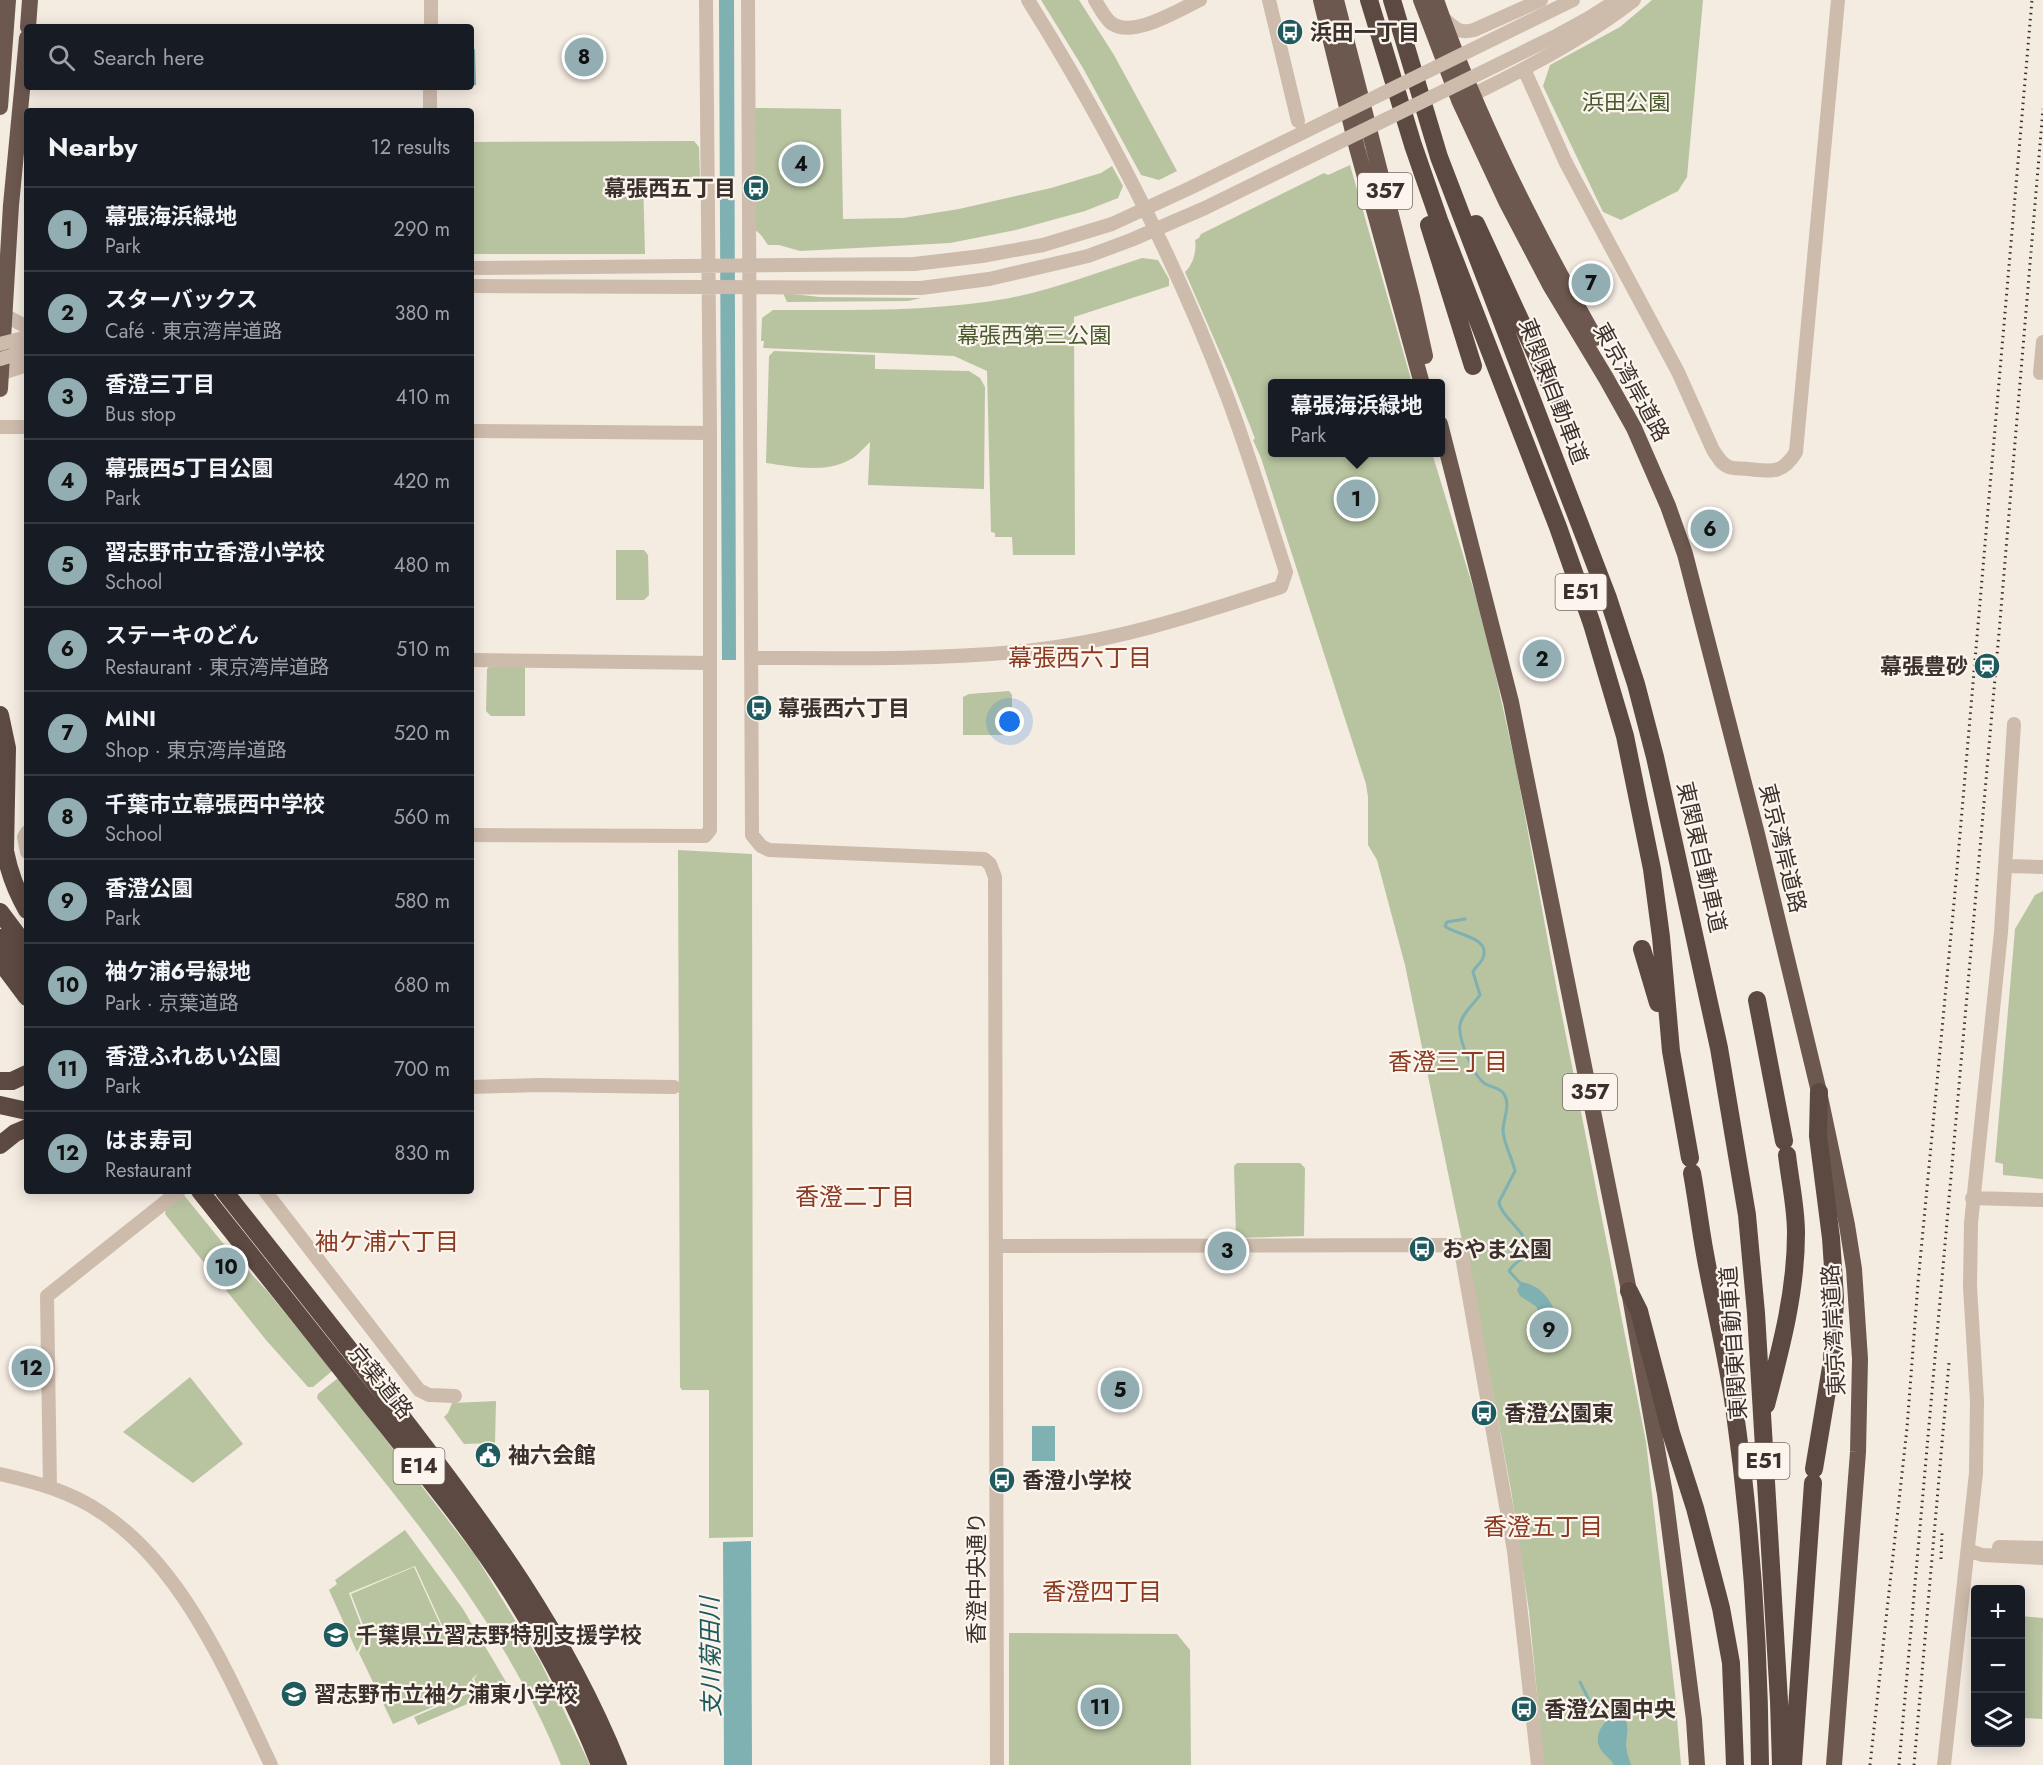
<!DOCTYPE html>
<html lang="en">
<head>
<meta charset="utf-8">
<style>
  :root { --surface:#171b24; --page:#20242c; --text:#f1f3f6; --muted:#9ea1a6; --line:#363941; --accent:#92aeb2 }
  body { margin:0; font-family:Jost,"Noto Sans JP",sans-serif; background:var(--page); color:var(--text) }
  .controls { position:absolute; right:18px; bottom:18px; display:grid; overflow:hidden; border-radius:6px; box-shadow:0 3px 15px #0003 }
  .controls button { width:54px; height:54px; display:grid; place-items:center; padding:0; border:0; border-bottom:2px solid var(--line); background:var(--surface); color:var(--text); font:30px sans-serif }
  .you { position:absolute; left:1010px; top:722px; width:21px; height:21px; margin:-15px; border:4px solid #fff; border-radius:50%; background:#1a73e8; box-shadow:0 0 0 9px #1a73e833 }
  .badge { display:grid; place-items:center; width:39px; height:39px; border-radius:50%; background:var(--accent); color:#111; font-size:20px; font-weight:700 }
  .pin { position:absolute; translate:-50% -50%; border:3px solid #fff; box-shadow:0 2px 6px #0006 }
  .popup { position:absolute; left:1268px; top:379px; width:177px; height:78px; box-sizing:border-box; display:grid; place-content:center; border-radius:6px; background:var(--surface); filter:drop-shadow(0 2px 4px #0005); font-size:20px; white-space:nowrap; color:var(--muted) }
  .popup b { font-size:22px; color:var(--text) }
  .popup::after { content:''; position:absolute; left:50%; top:100%; margin-left:-12px; border:12px solid transparent; border-top-color:var(--surface) }
  .list { margin:0; padding:0; list-style:none }
  h2 { display:flex; justify-content:space-between; align-items:center; height:78px; margin:0; padding:0 24px; font-size:26px }
  h2 small { font-size:20px; font-weight:400; color:var(--muted) }
  .list li { display:grid; grid-template-columns:39px 1fr auto; gap:18px; align-items:center; box-sizing:border-box; height:84px; padding:0 24px; border-top:2px solid var(--line) }
  .list b { display:block; font-size:22px; white-space:nowrap }
  .list p { margin:0; font-size:20px; white-space:nowrap; color:var(--muted) }
  .list em { font-size:20px; font-style:normal; color:var(--muted) }
  .icon { flex:none; width:33px; height:33px; fill:none; stroke:currentColor; stroke-width:2; stroke-linecap:round; stroke-linejoin:round }
  .map { position:relative; flex:none; width:2043px; height:1765px; overflow:hidden }
  .search { position:absolute; background:var(--surface); box-shadow:0 3px 15px #0003; left:24px; top:24px; width:450px; height:66px; display:flex; align-items:center; gap:15px; box-sizing:border-box; padding:0 21px; border-radius:6px; color:var(--muted); font-size:22px }
  .panel { position:absolute; background:var(--surface); box-shadow:0 3px 15px #0003; left:24px; top:108px; width:450px; height:1086px; border-radius:6px }
  .map>svg:first-child { display:block }
  .green { fill:#b8c4a0 }
  .water { fill:#7fb0b2 }
  .lines { fill:none; stroke-linecap:round; stroke-linejoin:round }
  .stream { stroke:#7fb0b2; stroke-width:3 }
  .tertiary { stroke:#cdbbac; stroke-width:14 }
  .trunk { stroke:#6c584f; stroke-width:16 }
  .motorway { stroke:#5c4a42; stroke-width:18 }
  .rail { stroke:#3b302b; stroke-width:3; stroke-dasharray:1.5 4.5; stroke-linecap:butt }
  .tertiary-bridge { stroke:#cdbbac; stroke-width:14 }
  .labels { text-anchor:middle; stroke-width:4.5; stroke-linejoin:round; paint-order:stroke }
  .shield { fill:#fbf5ee; stroke:#756b66; stroke-width:1.5 }
  .shield-label { font-size:21px; font-weight:bold; fill:#3b302b }
  .poi-label { font-size:22px; font-weight:bold; fill:#3b302b; stroke:#fbf5ee; text-anchor:start }
  .park-label { font-size:22px; fill:#4a5a2e; stroke:#fbf5ee }
  .street-label { font-size:22px; fill:#3b302b; stroke:#fbf5ee }
  .neighbourhood-label { font-size:24px; fill:#8c3b22; stroke:#fbf5ee }
  .water-label { font-size:24px; font-style:italic; fill:#1f5a5e; stroke:#fbf5ee }
</style>
</head>
<body>
<div class="map">
<svg width="2043" height="1765" viewBox="0 0 2043 1765">
  <rect width="100%" height="100%" fill="#f4ebe1"/>
  <path class="green" d="M1041,0H1079L1114,55L1177,171L1159,180L1141,175L1083,68Z
    M1652,0H1703L1687,177L1678,191L1621,220L1603,212L1543,86L1550,65L1620,27Z
    M755,108L841,109L843,219L903,218L959,209L1051,188L1101,173L1112,166L1123,186L1118,198L1085,211L1016,230L950,243L800,251L779,245H768L761,235L751,226L752,162Z
    M694,141L699,147L700,178H643L645,254H471V142Z
    M1350,165L1412,383L1272,384V452L1432,453L1485,627L1516,767L1556,985L1646,1442L1675,1694L1681,1765H1544L1529,1611L1511,1490L1489,1371L1405,965L1377,860L1368,845V797L1366,784L1261,458L1253,440L1255,439L1254,436L1232,380L1185,272C1193,265 1197,250 1195,240L1199,238L1201,234L1324,173L1328,175Z
    M1142,258L1158,260L1169,279V286L1074,317L1075,555H1013L1012,537H995V533L991,532L987,371L954,356L763,348L764,341H761L762,318L773,310C853,310 932,312 1010,298C1055,289 1098,272 1142,258Z
    M783,293L820,297L921,298L908,301L787,302Z
    M774,351L875,355V369L969,371L980,378L985,387L984,489L868,485L870,442C866,446 861,451 857,455C831,475 796,467 766,463L769,356Z
    M616,550H644L648,555L649,595L644,600H616Z
    M490,666H525V716H491L486,711L487,669Z
    M1009,691L1012,695V735H963V697L969,694Z
    M678,850L752,854L753,1537L709,1538V1390H682L680,1387Z
    M2043,891V1179L2003,1175V1164L1995,1162L2015,929L2035,895Z
    M1237,1163H1300L1305,1168L1304,1236L1236,1238L1234,1166Z
    M183,1194L222,1242L268,1292L332,1371L313,1387H308L266,1340L165,1214L166,1208Z
    M190,1377L243,1444L193,1483L123,1432Z
    M338,1378L475,1555L540,1661L590,1765H561C506,1627 410,1513 317,1398L318,1394Z
    M496,1401L495,1443L464,1444L444,1417L448,1413L452,1403Z
    M405,1530L463,1609L509,1687L501,1690L498,1685L484,1691L486,1696L418,1725L414,1717L479,1689L474,1679L478,1673L472,1679L477,1688L393,1724L359,1653L367,1635L351,1594L414,1567L450,1646L466,1637L451,1645L415,1566L349,1593L365,1635L357,1652L329,1590L337,1584L335,1580Z
    M2021,1616L2043,1618L2042,1719L2021,1718Z
    M1009,1633L1177,1634L1190,1650L1191,1765H1009Z"/>
  <path class="water" d="M719,0H734L736,660H722Z
    M475,49L476,85H471V50Z
    M1521,1282C1545,1285 1562,1312 1555,1335L1551,1338L1546,1337L1535,1325L1539,1319L1537,1307L1520,1296L1517,1290Z
    M1032,1426H1055V1461H1032Z
    M751,1541L752,1765H724L723,1542Z
    M1616,1714C1633,1719 1626,1733 1626,1746C1627,1753 1629,1759 1631,1765H1614C1611,1759 1605,1756 1601,1750C1592,1736 1603,1721 1616,1714Z"/>
  <g class="lines">
    <path class="stream" d="M1465,919L1447,922L1445,926C1454,935 1494,937 1482,960C1479,965 1475,967 1473,972L1480,995C1474,1004 1462,1013 1460,1025C1458,1039 1473,1075 1484,1083C1491,1088 1500,1087 1504,1094C1511,1105 1503,1119 1503,1131C1504,1145 1512,1157 1515,1171L1499,1202C1501,1218 1527,1230 1529,1252C1523,1260 1514,1262 1509,1271L1522,1285
      M1580,1682L1590,1702L1610,1717"/>
    <path class="tertiary" d="M748,0L752,835L761,846L769,850L984,859L990,864L995,877L997,1765
      M1095,0C1099,7 1105,18 1111,23C1133,39 1178,10 1200,0
      M1269,0L1298,121
      M1442,17C1455,28 1458,34 1474,30L1541,0
      M431,27V0
      M1524,69L1566,163L1678,372L1713,450C1717,456 1721,464 1729,467C1734,469 1742,468 1748,469C1771,471 1782,475 1796,452L1838,0
      M1472,95C1525,69 1587,37 1634,0
      M430,111V87
      M471,268L914,264L982,256
      M471,286L921,288L989,279
      M4,315L27,327
      M2,373L27,365
      M2040,373L2043,342
      M0,427H27
      M471,431L710,433
      M751,658C839,658 928,660 1015,652C1107,644 1194,616 1281,587L1286,572C1267,514 1249,454 1227,396C1174,257 1107,126 1028,0
      M471,660L710,663
      M27,832L24,837L27,852
      M471,835L705,836L710,830V433L706,0
      M2005,866L2043,867
      M471,1087L538,1085L674,1087
      M265,1191L419,1390L429,1395L455,1396
      M1972,1198L2043,1200
      M997,1246L1460,1245L1514,1551L1538,1765
      M0,1474C36,1482 72,1492 102,1513C185,1568 230,1679 271,1765
      M50,1487L47,1296L179,1191
      M1999,1547L2043,1548
      M1968,1550L1982,1555L2043,1558
      M1944,1765L1976,1473L1977,1401L1970,1287L1971,1223L2001,932L2014,724"/>
    <path class="trunk" d="M1321,0L1357,148L1422,384
      M1336,0L1412,297L1425,356
      M1421,0L1459,100L1507,203L1550,285L1606,378L1634,428L1668,506L1685,554L1757,834L1819,1092L1847,1225L1854,1269L1860,1359L1858,1452L1834,1765
      M1436,0C1477,118 1534,229 1595,338
      M28,27L30,0
      M0,107L8,0
      M0,389L11,205L27,38
      M1440,424L1511,702L1629,1291L1665,1494L1694,1720L1697,1765"/>
    <path class="motorway" d="M1369,0L1413,145L1439,220L1558,527L1592,624L1625,736L1652,869L1661,937L1671,1051L1690,1158
      M1392,0L1439,157L1608,598L1636,684L1655,757L1719,1048L1747,1215L1756,1313L1779,1701L1781,1765
      M1476,224L1556,398
      M1429,225L1473,366
      M0,715L7,748L5,851C9,872 16,891 27,910
      M0,912L27,948
      M0,938L27,972
      M1642,949L1658,1003
      M0,961L27,997
      M1757,1000L1784,1141
      M0,1081H12L27,1074
      M0,1105L27,1111
      M0,1145L15,1133L27,1128
      M1692,1173C1697,1200 1700,1227 1705,1254C1714,1305 1727,1355 1734,1406C1751,1525 1759,1645 1760,1765
      M200,1191C253,1257 305,1324 358,1390C410,1456 466,1521 511,1592C545,1646 577,1705 600,1765
      M224,1191C282,1265 341,1338 398,1412C486,1526 564,1631 618,1765
      M1629,1291L1639,1311L1671,1433L1695,1508L1721,1608L1731,1663L1735,1765
      M1766,1405C1781,1348 1796,1292 1796,1233C1796,1207 1790,1181 1787,1155
      M1814,1469L1832,1361L1835,1297L1831,1238L1818,1136L1819,1092
      M1793,1765L1813,1483"/>
    <path class="rail" d="M1941,1559L1942,1532
      M1870,1765L1907,1428L1918,1283L1955,892L2032,0
      M1899,1765L1999,633L2043,109
      M1914,1765L1949,1363"/>
    <path class="tertiary-bridge" d="M982,256L1043,245L1112,224L1190,188L1573,0
      M989,279L1088,256L1131,240L1205,208L1558,35L1589,18L1617,0
      M0,344L27,337
      M0,359L27,351"/>
  </g>
  <defs>
    <symbol id="bus-disc" viewBox="-11 -11 22 22"><circle r="9.5" fill="#1f5a5e" stroke="#fbf5ee"/><path d="M-5-6H5V4H4V6H2V4H-2V6H-4V4H-5ZM-3.5-4V0h7V-4ZM-3.5 1.2v1.5H-2V1.2ZM2 1.2v1.5H3.5V1.2Z" fill="#fff"/></symbol>
    <symbol id="station-disc" viewBox="-11 -11 22 22"><circle r="9.5" fill="#1f5a5e" stroke="#fbf5ee"/><path d="M-3-6H3Q5-6 5-4V2Q5 4 3 4L4.5 6H3L1.5 4h-3L-3 6H-4.5L-3 4Q-5 4-5 2V-4Q-5-6-3-6ZM-3.5-4v3h7v-3ZM-3.5 1v1.5H-2V1ZM2 1v1.5H3.5V1Z" fill="#fff"/></symbol>
    <symbol id="civic-disc" viewBox="-11 -11 22 22"><circle r="9.5" fill="#1f5a5e" stroke="#fbf5ee"/><path d="M-.6-6.5H3V-4.5H.6V-3L4-1V1h2V6H-6V1h2V-1L-.6-3ZM-1.2 2.5V6h2.4V2.5Z" fill="#fff"/></symbol>
    <symbol id="school-disc" viewBox="-11 -11 22 22"><circle r="9.5" fill="#1f5a5e" stroke="#fbf5ee"/><path d="M0-5L7-2L0 1L-7-2ZM-4 1L0 2.5L4 1V4Q0 6-4 4Z" fill="#fff"/></symbol>
  </defs>
  <g fill-rule="evenodd">
    <use href="#bus-disc" x="1275" y="17" width="30" height="30"/>
    <use href="#bus-disc" x="741" y="173" width="30" height="30"/>
    <use href="#station-disc" x="1972" y="651" width="30" height="30"/>
    <use href="#bus-disc" x="744" y="693" width="30" height="30"/>
    <use href="#bus-disc" x="1407" y="1234" width="30" height="30"/>
    <use href="#bus-disc" x="1469" y="1398" width="30" height="30"/>
    <use href="#civic-disc" x="473" y="1440" width="30" height="30"/>
    <use href="#bus-disc" x="987" y="1465" width="30" height="30"/>
    <use href="#school-disc" x="321" y="1620" width="30" height="30"/>
    <use href="#school-disc" x="279" y="1679" width="30" height="30"/>
    <use href="#bus-disc" x="1509" y="1694" width="30" height="30"/>
  </g>
  <g class="labels">
    <g class="shield">
      <rect x="1358" y="173" width="54" height="36" rx="4.5"/>
      <rect x="1555.5" y="574" width="51" height="36" rx="4.5"/>
      <rect x="1563" y="1074" width="54" height="36" rx="4.5"/>
      <rect x="1738.5" y="1443" width="51" height="36" rx="4.5"/>
      <rect x="393.5" y="1448" width="51" height="36" rx="4.5"/>
    </g>
    <g class="shield-label">
      <text x="1385" y="198">357</text>
      <text x="1581" y="599">E51</text>
      <text x="1590" y="1099">357</text>
      <text x="1764" y="1468">E51</text>
      <text x="419" y="1473">E14</text>
    </g>
    <g class="poi-label">
      <text x="1310" y="40">浜田一丁目</text>
      <text x="736" y="196" text-anchor="end">幕張西五丁目</text>
      <text x="1968" y="674" text-anchor="end">幕張豊砂</text>
      <text x="778" y="716">幕張西六丁目</text>
      <text x="1442" y="1257">おやま公園</text>
      <text x="1504" y="1421">香澄公園東</text>
      <text x="508" y="1463">袖六会館</text>
      <text x="1022" y="1488">香澄小学校</text>
      <text x="356" y="1643">千葉県立習志野特別支援学校</text>
      <text x="314" y="1702">習志野市立袖ケ浦東小学校</text>
      <text x="1544" y="1717">香澄公園中央</text>
    </g>
    <g class="park-label">
      <text x="1626" y="110">浜田公園</text>
      <text x="1034" y="343">幕張西第三公園</text>
    </g>
    <g class="street-label">
      <text transform="translate(1632 382) rotate(61)" y="8">東京湾岸道路</text>
      <text transform="translate(1554 391) rotate(69)" y="8">東関東自動車道</text>
      <text transform="translate(1783 848) rotate(76)" y="8">東京湾岸道路</text>
      <text transform="translate(1702 857) rotate(77)" y="8">東関東自動車道</text>
      <text transform="translate(1833 1330) rotate(-93)" y="8">東京湾岸道路</text>
      <text transform="translate(1733 1343) rotate(-94)" y="8">東関東自動車道</text>
      <text transform="translate(381 1381) rotate(51)" y="8">京葉道路</text>
      <text transform="translate(976 1578) rotate(-90)" y="8">香澄中央通り</text>
    </g>
    <g class="neighbourhood-label">
      <text x="1080" y="666">幕張西六丁目</text>
      <text x="1448" y="1070">香澄三丁目</text>
      <text x="855" y="1205">香澄二丁目</text>
      <text x="387" y="1250">袖ケ浦六丁目</text>
      <text x="1543" y="1535">香澄五丁目</text>
      <text x="1102" y="1600">香澄四丁目</text>
    </g>
    <g class="water-label">
      <text transform="translate(711 1657) rotate(-91)" y="8">支川菊田川</text>
    </g>
  </g>
</svg>
<div class="controls">
<button>+</button>
<button>−</button>
<button><svg class="icon" aria-label="layers" viewBox="0 0 24 24"><path d="M12 4l9 5-9 5-9-5zM3 14l9 5 9-5"/></svg></button>
</div>
<div class="you"></div>
<div class="pin badge" style="left:1356px;top:499px">1</div>
<div class="popup"><b>幕張海浜緑地</b>Park</div>
<div class="pin badge" style="left:1542px;top:659px">2</div>
<div class="pin badge" style="left:1227px;top:1251px">3</div>
<div class="pin badge" style="left:801px;top:164px">4</div>
<div class="pin badge" style="left:1120px;top:1390px">5</div>
<div class="pin badge" style="left:1710px;top:529px">6</div>
<div class="pin badge" style="left:1591px;top:283px">7</div>
<div class="pin badge" style="left:584px;top:57px">8</div>
<div class="pin badge" style="left:1549px;top:1330px">9</div>
<div class="pin badge" style="left:226px;top:1267px">10</div>
<div class="pin badge" style="left:1100px;top:1707px">11</div>
<div class="pin badge" style="left:31px;top:1368px">12</div>
<div class="search"><svg class="icon" aria-label="search" viewBox="0 0 24 24"><circle cx="10" cy="10" r="6"/><path d="M15 15l6 6"/></svg>Search here</div>
<section class="panel">
<h2>Nearby<small>12 results</small></h2>
<ul class="list">
<li><span class="badge">1</span><div><b>幕張海浜緑地</b><p>Park</p></div><em>290 m</em></li>
<li><span class="badge">2</span><div><b>スターバックス</b><p>Café · 東京湾岸道路</p></div><em>380 m</em></li>
<li><span class="badge">3</span><div><b>香澄三丁目</b><p>Bus stop</p></div><em>410 m</em></li>
<li><span class="badge">4</span><div><b>幕張西5丁目公園</b><p>Park</p></div><em>420 m</em></li>
<li><span class="badge">5</span><div><b>習志野市立香澄小学校</b><p>School</p></div><em>480 m</em></li>
<li><span class="badge">6</span><div><b>ステーキのどん</b><p>Restaurant · 東京湾岸道路</p></div><em>510 m</em></li>
<li><span class="badge">7</span><div><b>MINI</b><p>Shop · 東京湾岸道路</p></div><em>520 m</em></li>
<li><span class="badge">8</span><div><b>千葉市立幕張西中学校</b><p>School</p></div><em>560 m</em></li>
<li><span class="badge">9</span><div><b>香澄公園</b><p>Park</p></div><em>580 m</em></li>
<li><span class="badge">10</span><div><b>袖ケ浦６号緑地</b><p>Park · 京葉道路</p></div><em>680 m</em></li>
<li><span class="badge">11</span><div><b>香澄ふれあい公園</b><p>Park</p></div><em>700 m</em></li>
<li><span class="badge">12</span><div><b>はま寿司</b><p>Restaurant</p></div><em>830 m</em></li>
</ul>
</section>
</div>
</body>
</html>
